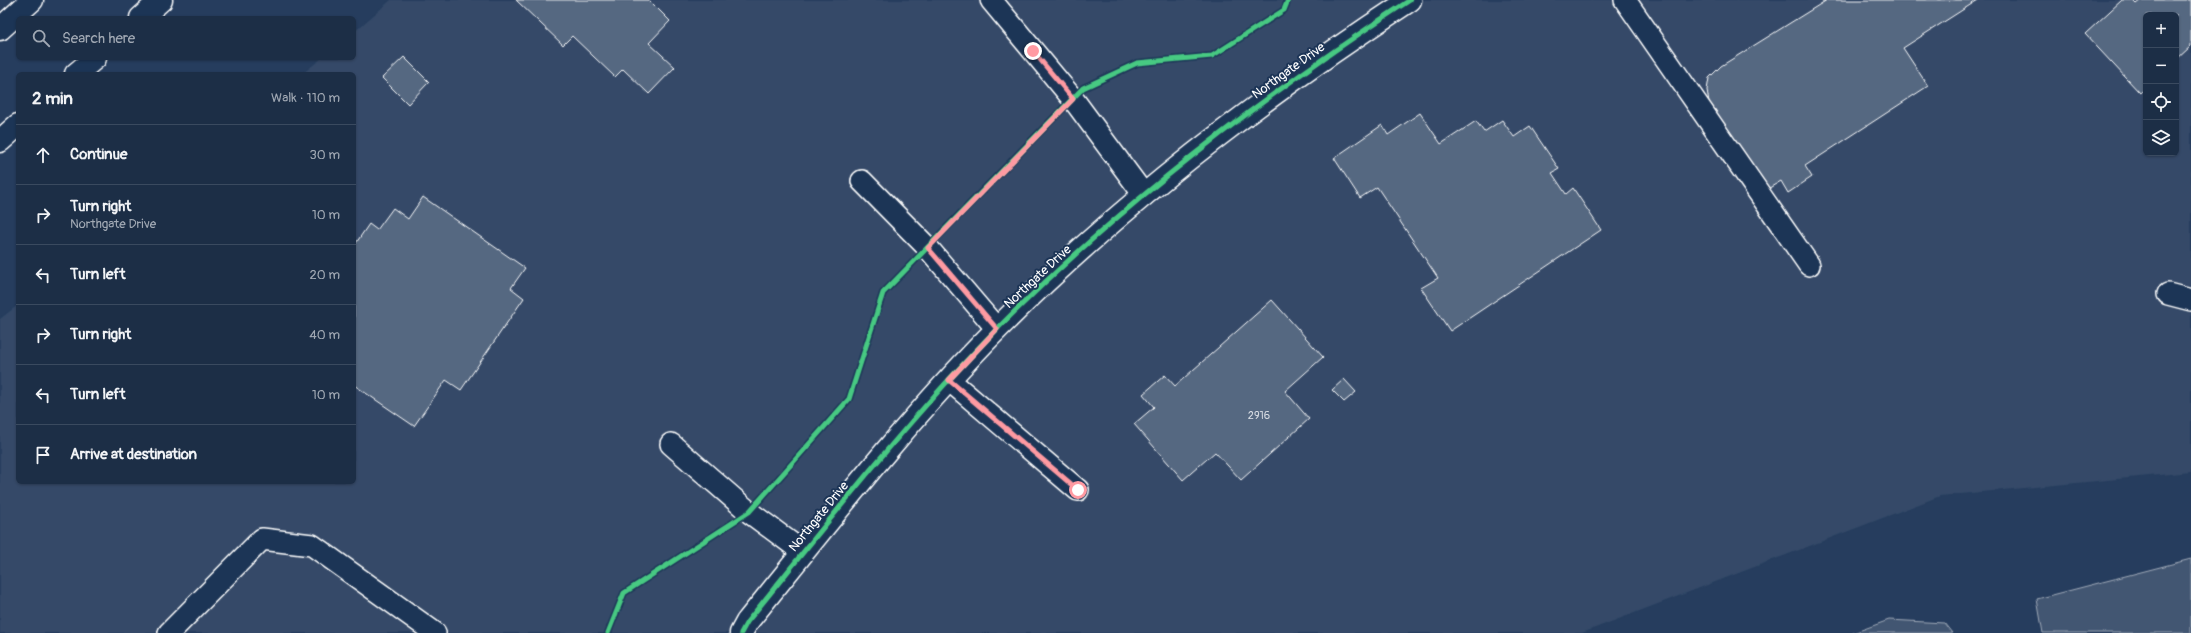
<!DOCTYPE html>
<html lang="en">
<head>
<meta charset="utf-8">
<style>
  :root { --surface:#1c2e46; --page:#25364d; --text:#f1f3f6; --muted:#a0a8b3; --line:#3a4a5f }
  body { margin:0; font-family:Pangolin,sans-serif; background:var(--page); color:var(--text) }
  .controls { position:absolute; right:12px; top:12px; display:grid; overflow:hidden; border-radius:6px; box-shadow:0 1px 3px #0004 }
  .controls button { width:36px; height:36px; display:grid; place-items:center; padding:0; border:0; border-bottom:1px solid var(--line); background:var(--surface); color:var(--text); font:20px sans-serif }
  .stop { position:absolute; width:12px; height:12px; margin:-9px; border:3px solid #ff9aa2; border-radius:50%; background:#fff }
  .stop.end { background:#ff9aa2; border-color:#fff; box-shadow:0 1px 4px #0008 }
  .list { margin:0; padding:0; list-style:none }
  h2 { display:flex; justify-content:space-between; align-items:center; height:52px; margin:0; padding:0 16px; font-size:17px }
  h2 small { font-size:13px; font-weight:400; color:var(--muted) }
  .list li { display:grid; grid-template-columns:26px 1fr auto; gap:12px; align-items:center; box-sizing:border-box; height:60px; padding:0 16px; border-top:1px solid var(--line) }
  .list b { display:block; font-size:15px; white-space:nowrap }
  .list p { margin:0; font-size:13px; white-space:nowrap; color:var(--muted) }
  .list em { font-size:13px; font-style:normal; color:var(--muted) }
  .icon { flex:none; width:22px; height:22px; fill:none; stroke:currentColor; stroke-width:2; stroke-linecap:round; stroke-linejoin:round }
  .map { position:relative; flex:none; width:2191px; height:633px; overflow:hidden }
  .search { position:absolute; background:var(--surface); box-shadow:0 1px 3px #0004; left:16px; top:16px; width:340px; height:44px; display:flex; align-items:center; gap:10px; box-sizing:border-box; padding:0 14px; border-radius:6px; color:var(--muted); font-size:15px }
  .panel { position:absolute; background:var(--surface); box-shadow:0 1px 3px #0004; left:16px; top:72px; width:340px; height:412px; border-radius:6px }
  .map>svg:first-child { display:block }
  .built { fill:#344a68; fill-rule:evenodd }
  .green { fill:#425672; stroke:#a0aab8 }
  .building { fill:#556781; stroke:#fff }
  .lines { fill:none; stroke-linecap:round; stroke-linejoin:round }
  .lane-casing { stroke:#fff; stroke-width:24 }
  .street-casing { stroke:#fff; stroke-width:25 }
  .highway-casing { stroke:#fff; stroke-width:25 }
  .lane { stroke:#1d3557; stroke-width:21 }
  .street { stroke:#1d3557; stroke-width:22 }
  .highway { stroke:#1d3557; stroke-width:22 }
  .cycleway-casing { stroke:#1d3557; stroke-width:8 }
  .cycleway { stroke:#46c982; stroke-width:5 }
  .route { stroke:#ff9aa2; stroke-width:5 }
  .labels { text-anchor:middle; stroke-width:4; stroke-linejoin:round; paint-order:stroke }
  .number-label { font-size:11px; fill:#d4d9e0 }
  .street-label { font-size:13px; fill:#fff; stroke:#1d3557 }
</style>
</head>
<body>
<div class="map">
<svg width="2191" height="633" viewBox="0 0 2191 633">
  <rect width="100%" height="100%" fill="#263d5e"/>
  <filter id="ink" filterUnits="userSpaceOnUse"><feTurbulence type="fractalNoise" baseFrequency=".025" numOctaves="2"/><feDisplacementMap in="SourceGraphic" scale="8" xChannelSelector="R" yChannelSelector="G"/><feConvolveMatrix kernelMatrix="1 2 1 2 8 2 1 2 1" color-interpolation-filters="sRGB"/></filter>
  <g filter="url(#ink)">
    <path class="built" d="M391,0H2191V472L1940,496L1582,633H0V319L18,305V482H354V74H302L322,58H354V32ZM2146,15H2176V153H2146Z"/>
    <path class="green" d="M2191,559V633H2043L2037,599Z
      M1889,620L1944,623L1952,633H1853Z"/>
    <path class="building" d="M516,0H649L670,21L649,43L675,67L649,94L623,69L615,77L572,36L563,45Z
      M1827,0H1978L1903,48L1928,86L1805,166L1812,177L1788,193L1781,181L1766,190L1709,102L1707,90L1709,78L1721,66Z
      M2122,0H2132L2136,4L2141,0H2191V46L2176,60V15H2146V88L2140,93L2085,34Z
      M404,57L429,82L408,104L382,78Z
      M1420,113L1441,144L1476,121L1484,132L1502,120L1514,137L1530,126L1559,169L1552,173L1566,194L1573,188L1601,230L1450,331L1421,288L1438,278L1377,187L1360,198L1334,158L1382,125L1388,135Z
      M423,197L525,268L511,288L524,298L461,390L446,380L414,426L354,385V246L369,224L377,230L393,208L408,219Z
      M1272,300L1323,357L1285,391L1309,419L1241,480L1215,452L1183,480L1134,424L1154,407L1143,394L1165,375L1175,386Z
      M1344,379L1356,392L1344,402L1332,390Z"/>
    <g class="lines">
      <defs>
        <path id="lane" d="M991,0L1073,99L1144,195
          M1625,0L1809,265
          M862,181L928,248L997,329
          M2168,294L2191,300
          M949,380L1078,490
          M671,444L749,512L803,552
          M169,633L262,539L312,545L435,633"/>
        <path id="street" d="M741,633L747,622C828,522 907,420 998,328C1122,203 1263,96 1410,0"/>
        <path id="highway" d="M141,18L161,0
          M0,29L32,0
          M76,74L95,58
          M0,141L18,125"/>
      </defs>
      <use href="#lane" class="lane-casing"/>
      <use href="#street" class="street-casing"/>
      <use href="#highway" class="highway-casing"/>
      <use href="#lane" class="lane"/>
      <use href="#street" class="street"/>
      <use href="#highway" class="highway"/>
      <defs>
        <path id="cycleway" d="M608,633L624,593L749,512L849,399L883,293L1083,88L1137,63L1212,56L1284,10L1288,0
          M741,633L747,622C828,522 907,420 998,328C1122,203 1263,96 1410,0"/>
      </defs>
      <use href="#cycleway" class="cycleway-casing"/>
      <use href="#cycleway" class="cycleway"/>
    </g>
  </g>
  <g class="lines" filter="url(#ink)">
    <path class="route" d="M1033,51L1073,99L928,248L997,329L949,380L1078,490"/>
  </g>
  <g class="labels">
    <g class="number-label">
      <text x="1259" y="419">2916</text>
    </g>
    <g class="street-label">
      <text transform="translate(1288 70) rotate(-36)" y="5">Northgate Drive</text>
      <text transform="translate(1037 276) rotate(-43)" y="5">Northgate Drive</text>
      <text transform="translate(818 516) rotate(-51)" y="5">Northgate Drive</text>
    </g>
  </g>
</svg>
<div class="controls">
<button>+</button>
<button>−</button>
<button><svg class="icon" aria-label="locate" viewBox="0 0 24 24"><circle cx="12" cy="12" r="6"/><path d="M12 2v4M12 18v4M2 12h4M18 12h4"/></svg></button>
<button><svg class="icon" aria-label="layers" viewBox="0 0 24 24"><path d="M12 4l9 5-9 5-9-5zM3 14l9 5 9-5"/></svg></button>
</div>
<div class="stop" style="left:1078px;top:490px"></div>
<div class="stop end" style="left:1033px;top:51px"></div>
<div class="search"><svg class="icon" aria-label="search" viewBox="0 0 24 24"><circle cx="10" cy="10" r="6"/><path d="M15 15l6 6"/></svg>Search here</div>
<section class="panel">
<h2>2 min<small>Walk · 110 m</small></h2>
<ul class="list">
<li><svg class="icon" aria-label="ahead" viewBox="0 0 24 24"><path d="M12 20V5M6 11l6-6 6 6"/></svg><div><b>Continue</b></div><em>30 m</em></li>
<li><svg class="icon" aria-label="right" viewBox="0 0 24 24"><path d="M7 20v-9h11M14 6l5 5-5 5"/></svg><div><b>Turn right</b><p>Northgate Drive</p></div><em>10 m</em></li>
<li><svg class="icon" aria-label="left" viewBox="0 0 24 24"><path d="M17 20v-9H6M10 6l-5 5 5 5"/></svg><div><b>Turn left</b></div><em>20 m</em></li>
<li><svg class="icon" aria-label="right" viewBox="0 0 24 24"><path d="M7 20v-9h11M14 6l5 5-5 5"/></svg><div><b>Turn right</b></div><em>40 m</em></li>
<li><svg class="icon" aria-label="left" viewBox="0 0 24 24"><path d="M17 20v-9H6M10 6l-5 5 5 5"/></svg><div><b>Turn left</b></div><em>10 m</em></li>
<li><svg class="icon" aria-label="arrive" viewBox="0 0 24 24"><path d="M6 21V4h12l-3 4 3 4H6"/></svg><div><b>Arrive at destination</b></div></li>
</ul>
</section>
</div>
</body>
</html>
